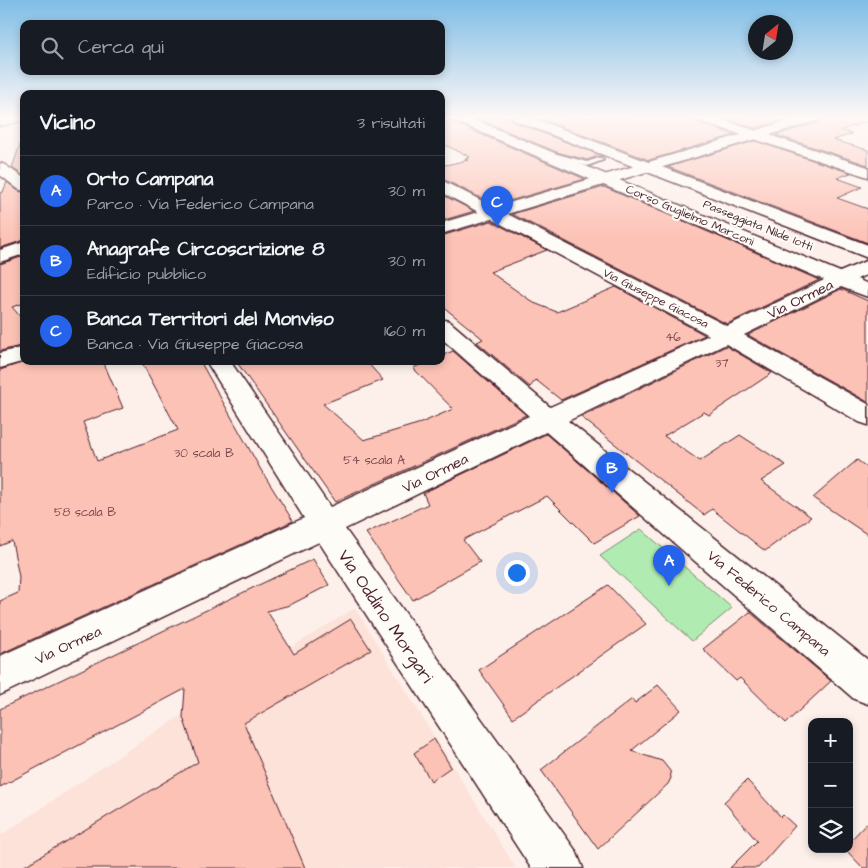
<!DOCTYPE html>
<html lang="it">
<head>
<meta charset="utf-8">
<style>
  :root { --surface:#171b24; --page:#242831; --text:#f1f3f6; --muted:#9ea1a6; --line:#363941; --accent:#2563eb }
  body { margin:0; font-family:"Architects Daughter",sans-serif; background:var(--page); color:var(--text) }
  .controls { position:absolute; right:15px; bottom:15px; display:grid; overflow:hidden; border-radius:10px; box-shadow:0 2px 8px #0003 }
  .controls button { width:45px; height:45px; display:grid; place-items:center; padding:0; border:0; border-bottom:1px solid var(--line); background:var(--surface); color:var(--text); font:25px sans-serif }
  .compass { position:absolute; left:748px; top:15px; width:45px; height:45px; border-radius:50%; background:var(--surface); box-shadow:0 2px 8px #0003; rotate:30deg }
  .you { position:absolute; left:516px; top:572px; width:18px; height:18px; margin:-12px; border:4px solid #fff; border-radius:50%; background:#1a73e8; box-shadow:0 0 0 8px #1a73e833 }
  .badge { display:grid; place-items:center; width:32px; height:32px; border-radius:50%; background:var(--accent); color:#fff; font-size:16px; font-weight:700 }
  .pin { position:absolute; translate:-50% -41px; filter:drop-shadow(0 1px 2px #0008) }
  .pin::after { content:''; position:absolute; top:26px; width:18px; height:15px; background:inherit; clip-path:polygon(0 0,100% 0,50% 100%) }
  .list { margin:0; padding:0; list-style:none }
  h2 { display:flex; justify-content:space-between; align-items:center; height:65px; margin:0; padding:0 20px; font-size:21px }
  h2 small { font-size:16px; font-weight:400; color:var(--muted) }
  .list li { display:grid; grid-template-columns:32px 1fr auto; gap:15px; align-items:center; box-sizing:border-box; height:70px; padding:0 20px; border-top:1px solid var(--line) }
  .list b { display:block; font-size:19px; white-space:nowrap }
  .list p { margin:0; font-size:16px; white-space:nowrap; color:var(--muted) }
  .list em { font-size:16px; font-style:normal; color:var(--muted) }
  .icon { flex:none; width:28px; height:28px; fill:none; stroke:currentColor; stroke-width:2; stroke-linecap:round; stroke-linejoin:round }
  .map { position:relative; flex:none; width:868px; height:868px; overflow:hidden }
  .search { position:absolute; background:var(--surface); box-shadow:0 2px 8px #0003; left:20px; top:20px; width:425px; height:55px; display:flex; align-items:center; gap:12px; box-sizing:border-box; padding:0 18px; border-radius:10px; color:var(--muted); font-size:19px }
  .panel { position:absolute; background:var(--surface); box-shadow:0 2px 8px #0003; left:20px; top:90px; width:425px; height:275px; border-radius:10px }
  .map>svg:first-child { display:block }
  .built { fill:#fde2da }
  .green { fill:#b0ecb1; stroke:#7d866e }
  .building { fill:#fdc2b6; stroke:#4a1f2b }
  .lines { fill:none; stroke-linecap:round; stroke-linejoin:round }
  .lane-casing { stroke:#4a1f2b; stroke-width:4 }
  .street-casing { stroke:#4a1f2b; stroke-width:3 }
  .secondary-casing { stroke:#4a1f2b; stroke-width:3 }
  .lane { fill:#fdfcf7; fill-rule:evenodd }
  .street { fill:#fdfcf7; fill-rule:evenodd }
  .secondary { fill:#fdfcf7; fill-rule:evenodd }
  .labels { text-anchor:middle; stroke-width:4; stroke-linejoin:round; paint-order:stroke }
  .far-street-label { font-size:12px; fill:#4a1f2b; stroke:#fdfcf7 }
  .number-label { font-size:12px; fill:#77484e }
  .street-label { font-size:15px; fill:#4a1f2b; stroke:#fdfcf7 }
  .near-street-label { font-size:18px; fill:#4a1f2b; stroke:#fdfcf7 }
</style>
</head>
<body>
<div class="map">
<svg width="868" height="868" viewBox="0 0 868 868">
  <rect width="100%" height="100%" fill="#fdf0ea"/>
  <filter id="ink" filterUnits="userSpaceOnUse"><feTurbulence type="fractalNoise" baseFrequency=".02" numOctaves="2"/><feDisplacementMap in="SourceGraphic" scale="10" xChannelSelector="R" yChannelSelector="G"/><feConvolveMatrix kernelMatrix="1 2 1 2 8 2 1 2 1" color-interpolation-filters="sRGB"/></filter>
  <g filter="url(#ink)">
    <path class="built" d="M355,608L516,868H0V836L158,730Z"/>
    <path class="green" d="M641,529L732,608L692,641L600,556Z"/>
    <path class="building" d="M441,117H449L452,122L585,179L495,205L441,178V166L468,160L465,159L470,157L441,143Z
      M473,117H510L513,122L605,157L598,156L587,160L557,152Z
      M536,117H693L696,122L735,135L649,160Z
      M721,117H794L755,128Z
      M823,117H868V121L841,130L852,134L833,140L868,150V165L776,135L820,122Z
      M755,141L851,173L837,178L862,187L837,198L868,209V243L668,167Z
      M21,142L24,143V176L12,168Z
      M7,182L17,190L24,193V240L0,248V193L3,192Z
      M604,187L787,266L819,280L727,324L512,214Z
      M441,194L474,211L441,221Z
      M491,221L547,250L490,272L534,303L557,312L616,287L705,335L561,400L536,380L530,387L477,342L483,339L441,305V236Z
      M24,256V303L12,307L24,321V345L0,351V264Z
      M841,289L868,301V402L748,335Z
      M726,346L772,373L709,415L704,412L664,436L700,461L740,435L786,465L761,481L811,517L765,551L712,509L704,515L581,417Z
      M453,351L526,415L335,502L236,361H366L383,380L323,404L364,440L421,423L453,409L413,368L429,361H441V356Z
      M27,361H103L123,408L83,422L97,461L178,430L141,361H200L261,470L293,521L0,654V601L18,593L19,577L12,541L0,546V370Z
      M546,434L640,516L594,543L547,496L463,540L480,562L413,600L366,533L428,504L423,493Z
      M857,460L868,468V535L813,498Z
      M313,559L329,585L290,605L267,611L294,654L351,619L371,650L244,723L305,868H21L198,762L183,717L185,689L0,787V709Z
      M608,585L646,624L513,718L479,670Z
      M750,612L831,681L786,723L740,678L736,681L703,649Z
      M658,685L681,710L631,751L662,761L670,771L671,778L668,784L598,849L541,770L632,699L635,703Z
      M434,739L451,767L431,781L414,753Z
      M747,780L781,817L783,815L795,826L758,868H730L757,841L724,802Z
      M868,822V868H863L845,849H849V842Z"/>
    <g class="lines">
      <defs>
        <path id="lane" d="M557,154L587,162L599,158L603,160L587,166L557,158Z"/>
        <path id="street" d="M4,117H24V120L0,126V118Z
          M451,117H468L840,272L868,260V274L857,279L868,284V297L841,287L744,335L868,404V425L859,422L726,344L568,421L868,660V704L854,699L546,432L345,529L576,851L583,868H531L319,542L0,695V656L304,518L206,361H230L330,507L529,416L441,338V319L449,321L550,407L709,335L441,192V180L727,326L824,280L453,120Z
          M512,117H530L868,245V258L514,120Z
          M695,117H714L868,167V177L697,120Z
          M0,163L5,165L24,178V191L18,189L0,175Z
          M24,242V254L0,262V250Z"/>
        <path id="secondary" d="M801,117H821L819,120L441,234V223Z
          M24,347L25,361L0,368V353Z"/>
      </defs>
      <use href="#lane" class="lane-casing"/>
      <use href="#street" class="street-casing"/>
      <use href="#secondary" class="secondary-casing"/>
      <use href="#lane" class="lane"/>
      <use href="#street" class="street"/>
      <use href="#secondary" class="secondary"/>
    </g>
  </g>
  <linearGradient id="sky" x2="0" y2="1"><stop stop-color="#7fbde6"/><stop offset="0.49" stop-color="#fef8f6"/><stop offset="1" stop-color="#fef8f6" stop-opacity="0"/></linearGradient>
  <rect width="868" height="239" fill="url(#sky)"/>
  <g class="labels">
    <g class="far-street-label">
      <text transform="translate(690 215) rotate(23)" y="4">Corso Guglielmo Marconi</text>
      <text transform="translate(758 225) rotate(22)" y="4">Passeggiata Nilde Iotti</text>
      <text transform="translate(656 298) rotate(27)" y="4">Via Giuseppe Giacosa</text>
    </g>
    <g class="number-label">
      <text x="673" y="341">46</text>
      <text x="722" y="367">37</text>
      <text x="204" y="457">30 scala B</text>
      <text x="374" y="464">54 scala A</text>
      <text x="85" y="516">58 scala B</text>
    </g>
    <g class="street-label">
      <text transform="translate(800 299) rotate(-26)" y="5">Via Ormea</text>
      <text transform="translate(435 473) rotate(-26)" y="5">Via Ormea</text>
      <text transform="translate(769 603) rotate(40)" y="5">Via Federico Campana</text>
      <text transform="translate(68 645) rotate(-25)" y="5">Via Ormea</text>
    </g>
    <g class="near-street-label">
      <text transform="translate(386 616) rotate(56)" y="6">Via Oddino Morgari</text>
    </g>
  </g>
</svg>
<div class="controls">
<button>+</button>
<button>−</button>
<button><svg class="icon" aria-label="layers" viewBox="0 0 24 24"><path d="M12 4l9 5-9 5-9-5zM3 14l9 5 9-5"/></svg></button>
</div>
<svg class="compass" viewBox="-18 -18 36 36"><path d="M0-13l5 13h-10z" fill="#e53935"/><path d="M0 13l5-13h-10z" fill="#9ea1a6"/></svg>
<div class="you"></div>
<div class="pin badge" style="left:669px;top:586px">A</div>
<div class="pin badge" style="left:612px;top:493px">B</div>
<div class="pin badge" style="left:497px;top:227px">C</div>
<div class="search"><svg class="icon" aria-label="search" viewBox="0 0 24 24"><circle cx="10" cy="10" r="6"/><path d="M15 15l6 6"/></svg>Cerca qui</div>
<section class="panel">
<h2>Vicino<small>3 risultati</small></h2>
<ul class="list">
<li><span class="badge">A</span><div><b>Orto Campana</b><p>Parco · Via Federico Campana</p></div><em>30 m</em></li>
<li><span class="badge">B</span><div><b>Anagrafe Circoscrizione 8</b><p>Edificio pubblico</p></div><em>30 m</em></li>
<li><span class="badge">C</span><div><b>Banca Territori del Monviso</b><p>Banca · Via Giuseppe Giacosa</p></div><em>160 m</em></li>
</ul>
</section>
</div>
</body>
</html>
